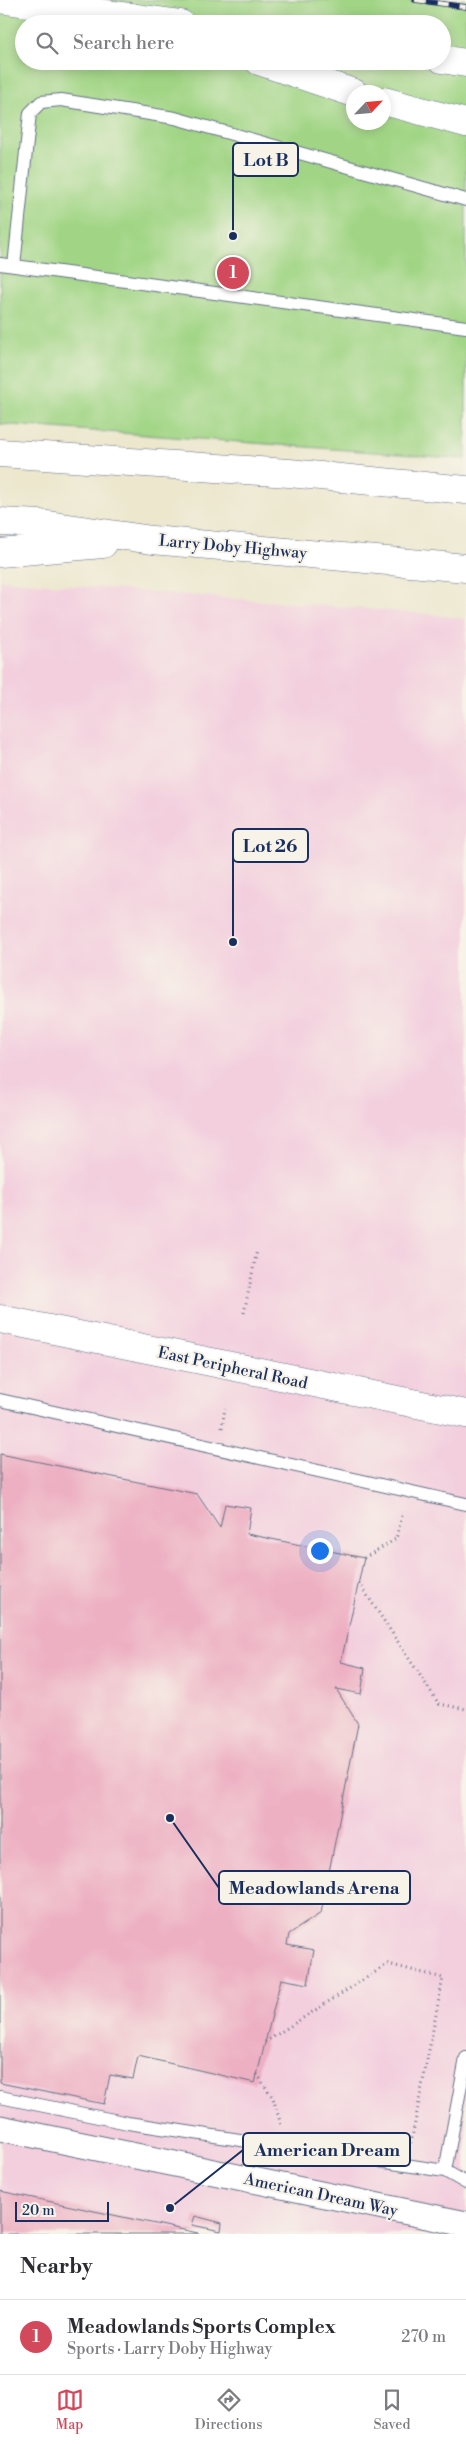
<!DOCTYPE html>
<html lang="en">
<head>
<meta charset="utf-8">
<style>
  :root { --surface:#fff; --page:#f7f7f7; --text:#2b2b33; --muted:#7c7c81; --line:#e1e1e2; --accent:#d1495b }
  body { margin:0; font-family:"Libre Bodoni",serif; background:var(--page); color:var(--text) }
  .compass { position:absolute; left:346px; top:85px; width:45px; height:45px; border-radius:50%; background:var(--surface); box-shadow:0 2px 12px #0003; rotate:64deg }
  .scale { position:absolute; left:15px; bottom:12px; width:94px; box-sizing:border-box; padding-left:5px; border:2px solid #1b2f5e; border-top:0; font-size:14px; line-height:18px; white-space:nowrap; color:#1b2f5e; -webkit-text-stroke:4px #f7f3e8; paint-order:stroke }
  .you { position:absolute; left:319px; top:1550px; width:18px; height:18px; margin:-12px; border:4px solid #fff; border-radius:50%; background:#1a73e8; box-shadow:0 0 0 8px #1a73e833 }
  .badge { display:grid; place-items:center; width:32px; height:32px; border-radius:50%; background:var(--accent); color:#fff; font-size:16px; font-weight:700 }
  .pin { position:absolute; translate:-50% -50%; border:2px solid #fff; box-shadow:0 1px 5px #0006 }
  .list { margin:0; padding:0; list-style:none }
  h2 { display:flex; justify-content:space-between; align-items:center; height:65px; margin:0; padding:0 20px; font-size:21px }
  h2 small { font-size:16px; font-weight:400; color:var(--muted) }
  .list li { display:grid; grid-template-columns:32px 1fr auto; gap:15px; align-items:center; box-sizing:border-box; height:75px; padding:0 20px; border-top:1px solid var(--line) }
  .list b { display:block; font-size:19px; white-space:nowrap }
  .list p { margin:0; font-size:16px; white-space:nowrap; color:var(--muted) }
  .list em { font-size:16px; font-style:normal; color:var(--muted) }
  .icon { flex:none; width:28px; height:28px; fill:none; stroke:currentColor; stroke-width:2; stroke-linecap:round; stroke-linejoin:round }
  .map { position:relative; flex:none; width:466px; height:2234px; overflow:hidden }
  .search { position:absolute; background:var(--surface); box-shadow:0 2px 12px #0003; left:15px; right:15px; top:15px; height:55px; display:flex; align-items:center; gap:12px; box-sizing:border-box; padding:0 18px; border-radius:28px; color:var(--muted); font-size:19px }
  .sheet { height:140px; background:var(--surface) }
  nav { display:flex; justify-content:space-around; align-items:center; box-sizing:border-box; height:70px; border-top:1px solid var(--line); background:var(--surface); font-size:14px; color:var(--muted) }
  nav a { display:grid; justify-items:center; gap:2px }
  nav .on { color:var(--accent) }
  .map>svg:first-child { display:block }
  .built { fill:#f3cfde }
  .green { fill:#a1d585; stroke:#5e8272; fill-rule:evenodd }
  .building { fill:#edafc2 }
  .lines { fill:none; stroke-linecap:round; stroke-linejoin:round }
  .lane-casing { stroke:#646f85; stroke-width:14 }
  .street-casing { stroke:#646f85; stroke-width:27 }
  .secondary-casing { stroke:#646f85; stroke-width:29 }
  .highway-casing { stroke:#646f85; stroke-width:29 }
  .path { stroke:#646f85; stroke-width:3; stroke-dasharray:1 4; stroke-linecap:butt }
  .lane { stroke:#fff; stroke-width:12 }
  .street { stroke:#fff; stroke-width:25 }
  .secondary { stroke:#fff; stroke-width:28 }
  .highway { stroke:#fff; stroke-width:28 }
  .rail-casing { stroke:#1b2f5e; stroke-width:5.5 }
  .rail { stroke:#f7f3e8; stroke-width:4; stroke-dasharray:11; stroke-linecap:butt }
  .labels { text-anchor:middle; stroke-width:4; stroke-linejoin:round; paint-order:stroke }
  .street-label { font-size:16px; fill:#1b2f5e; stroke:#f7f3e8 }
  .leader { fill:none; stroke:#1b2f5e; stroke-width:2 }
  .callout-dot { fill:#1b2f5e; stroke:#f7f3e8; stroke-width:2 }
  .callout { fill:#f7f3e8; stroke:#1b2f5e; stroke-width:2 }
  .callout-label { font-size:18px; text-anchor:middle; font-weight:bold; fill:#1b2f5e }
</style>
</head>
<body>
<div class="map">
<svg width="466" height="2234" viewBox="0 0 466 2234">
  <rect width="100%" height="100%" fill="#f7f3e8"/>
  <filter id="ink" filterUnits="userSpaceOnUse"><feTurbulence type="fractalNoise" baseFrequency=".02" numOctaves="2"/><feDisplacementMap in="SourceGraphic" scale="10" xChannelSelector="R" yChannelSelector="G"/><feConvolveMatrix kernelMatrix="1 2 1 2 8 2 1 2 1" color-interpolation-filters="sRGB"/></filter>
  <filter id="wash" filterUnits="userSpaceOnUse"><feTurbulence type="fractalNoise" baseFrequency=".0096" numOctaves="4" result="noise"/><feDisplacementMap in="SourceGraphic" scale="20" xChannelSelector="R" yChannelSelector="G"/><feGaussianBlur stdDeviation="1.12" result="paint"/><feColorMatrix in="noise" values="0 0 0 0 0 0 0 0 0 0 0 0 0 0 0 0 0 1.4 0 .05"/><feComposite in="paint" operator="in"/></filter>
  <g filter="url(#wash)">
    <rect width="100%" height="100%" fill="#ece7cd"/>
    <path class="built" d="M0,580L429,614L466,619V2234H0Z"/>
    <path class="green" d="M0,0H466V459L0,424ZM24,24H442V61H24ZM354,92H384V122H354Z"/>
    <g id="blocks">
      <path class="building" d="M0,1454L197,1494L220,1528L225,1504L251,1508L247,1534L364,1558L341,1662L365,1668L361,1694L336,1689L358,1724L321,1913L289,1934L287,1945L314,1950L308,1984L281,1979L255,2083L138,2056L133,2079L110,2075L104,2104L0,2083Z
        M0,2191L198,2233V2234H0Z
        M195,2216L222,2223L221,2231L192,2225Z"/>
    </g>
  </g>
  <g filter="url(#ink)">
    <use href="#blocks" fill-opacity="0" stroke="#646f85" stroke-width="1"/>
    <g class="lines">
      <defs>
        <path id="lane" d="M0,264L466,327
          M14,266L30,113L41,102L61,100L175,118L466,200
          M0,1400L466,1504
          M466,2058L445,2171L466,2183
          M0,2097L128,2123L445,2171"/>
        <path id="street" d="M0,2128L466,2224"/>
        <path id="secondary" d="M5,0L181,24
          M442,59L466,63
          M0,1319L466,1414"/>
        <path id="highway" d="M132,17L152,24
          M259,61L354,93
          M384,101L466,123
          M0,453L289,473L466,490
          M0,522L41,524L152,540L466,568
          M0,553L103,544"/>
      </defs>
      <use href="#lane" class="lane-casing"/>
      <use href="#street" class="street-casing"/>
      <use href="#secondary" class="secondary-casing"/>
      <use href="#highway" class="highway-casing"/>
      <path class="path" d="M244,1313L257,1250
        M222,1428L225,1408
        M364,1558L396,1539L403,1512
        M359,1583L439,1704L466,1709
        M265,2042L388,1964L443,1978L411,2143
        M257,2074L273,2098L281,2125"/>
      <use href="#lane" class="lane"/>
      <use href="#street" class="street"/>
      <use href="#secondary" class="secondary"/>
      <use href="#highway" class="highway"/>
      <defs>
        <path id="rail" d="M415,0L466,7"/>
      </defs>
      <use href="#rail" class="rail-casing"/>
      <use href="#rail" class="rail"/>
    </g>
  </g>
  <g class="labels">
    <g class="street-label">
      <text transform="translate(233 546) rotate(5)" y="6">Larry Doby Highway</text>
      <text transform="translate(233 1367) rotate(12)" y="6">East Peripheral Road</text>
      <text transform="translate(321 2194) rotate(12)" y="6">American Dream Way</text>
    </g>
  </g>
  <path class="leader" d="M233 236L233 159M233 942L233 845M170 1818L219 1888M170 2208L243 2150"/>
  <g class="callout-dot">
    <circle cx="233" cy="236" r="5"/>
    <circle cx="233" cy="942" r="5"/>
    <circle cx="170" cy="1818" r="5"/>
    <circle cx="170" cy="2208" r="5"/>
  </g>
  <g class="callout">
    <rect x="233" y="143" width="65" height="33" rx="5"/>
    <rect x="233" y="829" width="75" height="33" rx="5"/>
    <rect x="219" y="1871" width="191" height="33" rx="5"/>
    <rect x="243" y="2133" width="167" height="33" rx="5"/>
  </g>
  <g class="callout-label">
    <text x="266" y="166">Lot B</text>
    <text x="270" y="852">Lot 26</text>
    <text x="314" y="1894">Meadowlands Arena</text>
    <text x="327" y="2156">American Dream</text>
  </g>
</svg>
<svg class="compass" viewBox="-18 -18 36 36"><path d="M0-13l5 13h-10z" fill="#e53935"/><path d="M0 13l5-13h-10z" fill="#7c7c81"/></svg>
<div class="scale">20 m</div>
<div class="you"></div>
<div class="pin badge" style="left:233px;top:273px">1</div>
<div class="search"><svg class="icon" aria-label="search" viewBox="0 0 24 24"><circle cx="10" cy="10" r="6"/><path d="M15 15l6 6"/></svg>Search here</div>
</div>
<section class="sheet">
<h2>Nearby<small></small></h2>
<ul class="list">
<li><span class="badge">1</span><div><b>Meadowlands Sports Complex</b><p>Sports · Larry Doby Highway</p></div><em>270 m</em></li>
</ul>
</section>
<nav>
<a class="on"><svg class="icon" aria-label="map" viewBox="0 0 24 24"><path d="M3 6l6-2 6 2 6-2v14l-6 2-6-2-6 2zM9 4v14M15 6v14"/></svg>Map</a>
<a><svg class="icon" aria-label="directions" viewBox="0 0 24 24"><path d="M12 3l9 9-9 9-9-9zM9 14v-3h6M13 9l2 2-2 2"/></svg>Directions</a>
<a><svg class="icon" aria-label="saved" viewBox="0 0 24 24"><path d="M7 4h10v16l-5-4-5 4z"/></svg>Saved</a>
</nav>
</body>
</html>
